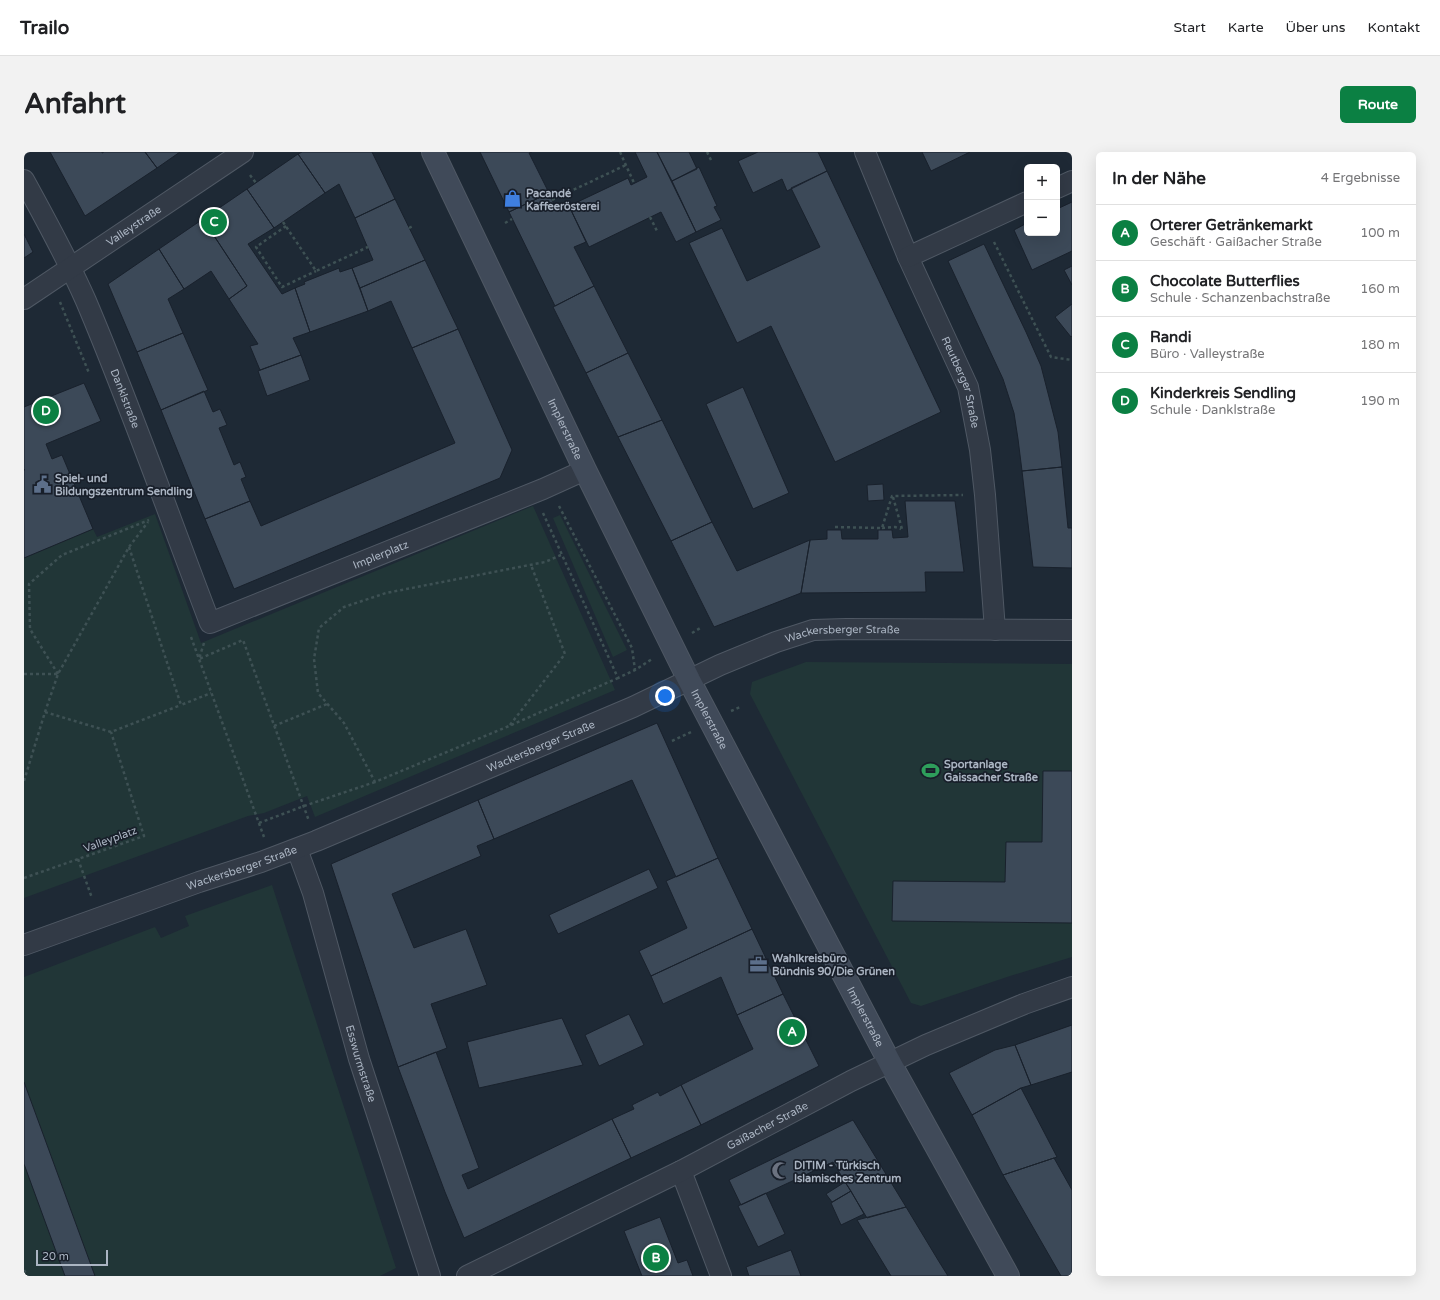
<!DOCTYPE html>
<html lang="de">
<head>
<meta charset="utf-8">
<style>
  :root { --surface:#fff; --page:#f2f2f2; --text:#202124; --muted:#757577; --line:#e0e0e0; --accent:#0b8043 }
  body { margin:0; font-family:"Varela Round",sans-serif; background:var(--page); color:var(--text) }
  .controls { position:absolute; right:12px; top:12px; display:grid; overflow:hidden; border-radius:6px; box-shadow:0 4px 16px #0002 }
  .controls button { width:36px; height:36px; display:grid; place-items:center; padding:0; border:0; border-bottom:1px solid var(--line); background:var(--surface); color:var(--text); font:20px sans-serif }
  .scale { position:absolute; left:12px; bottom:10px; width:72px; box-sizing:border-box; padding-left:4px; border:2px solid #abb5c3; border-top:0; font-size:11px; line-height:14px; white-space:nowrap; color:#abb5c3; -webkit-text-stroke:3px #181f2a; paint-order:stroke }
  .you { position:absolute; left:641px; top:544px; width:14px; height:14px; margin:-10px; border:3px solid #fff; border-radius:50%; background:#1a73e8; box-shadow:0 0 0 6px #1a73e833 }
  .badge { display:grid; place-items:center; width:26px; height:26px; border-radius:50%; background:var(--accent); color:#fff; font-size:13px; font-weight:700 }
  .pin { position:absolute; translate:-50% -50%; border:2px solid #fff; box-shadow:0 1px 4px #0006 }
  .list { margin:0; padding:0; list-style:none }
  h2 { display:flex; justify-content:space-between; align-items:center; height:52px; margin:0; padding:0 16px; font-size:17px }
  h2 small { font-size:13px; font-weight:400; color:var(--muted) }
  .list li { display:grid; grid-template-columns:26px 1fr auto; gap:12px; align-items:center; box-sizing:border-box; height:56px; padding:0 16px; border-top:1px solid var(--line) }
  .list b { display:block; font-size:15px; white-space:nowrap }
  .list p { margin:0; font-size:13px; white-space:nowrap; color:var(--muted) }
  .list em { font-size:13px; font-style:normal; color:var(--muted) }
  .map { position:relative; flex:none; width:1048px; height:1124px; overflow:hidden; border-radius:6px }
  header { display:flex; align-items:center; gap:24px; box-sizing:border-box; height:56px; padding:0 20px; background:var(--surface); border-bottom:1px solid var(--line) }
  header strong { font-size:19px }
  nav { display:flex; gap:22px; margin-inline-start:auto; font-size:14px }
  .intro { display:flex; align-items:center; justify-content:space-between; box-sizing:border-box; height:96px; padding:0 24px }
  h1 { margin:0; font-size:28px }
  .button { padding:10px 18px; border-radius:6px; background:var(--accent); color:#fff; font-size:14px; font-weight:700 }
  main { display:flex; gap:24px; padding:0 24px }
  aside { flex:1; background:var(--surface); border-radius:6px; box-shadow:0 4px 16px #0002 }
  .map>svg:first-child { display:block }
  .green { fill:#213637 }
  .building { fill:#3c4958; stroke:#19212c }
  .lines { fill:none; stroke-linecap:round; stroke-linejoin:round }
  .minor-casing { stroke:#4f5864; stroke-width:22 }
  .secondary-casing { stroke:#4f5864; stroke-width:24 }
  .path { stroke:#3e5154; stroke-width:2.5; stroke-dasharray:3 3; stroke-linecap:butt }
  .minor { stroke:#323a46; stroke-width:20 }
  .secondary { stroke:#404a59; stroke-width:22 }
  .labels { text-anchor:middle; stroke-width:3.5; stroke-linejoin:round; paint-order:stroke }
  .poi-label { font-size:11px; font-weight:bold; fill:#abb5c3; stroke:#181f2a; text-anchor:start }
  .street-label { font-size:11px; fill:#abb5c3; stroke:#181f2a }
</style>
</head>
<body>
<header>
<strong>Trailo</strong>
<nav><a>Start</a><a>Karte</a><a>Über uns</a><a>Kontakt</a></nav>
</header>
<div class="intro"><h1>Anfahrt</h1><a class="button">Route</a></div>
<main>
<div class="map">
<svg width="1048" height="1124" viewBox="0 0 1048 1124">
  <rect width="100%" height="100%" fill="#1e2935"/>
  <path class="green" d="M509,354L591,538L291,665L283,644L240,661L224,664L0,746V406L69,377L73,385L131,362L177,491Z
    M536,363L603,498L589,505L529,366Z
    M782,510L1048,512V805L983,825L897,854L887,851L726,542L728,530Z
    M248,733L372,1116L356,1124H0V825L131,775L137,786L165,774L161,764Z"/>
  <path class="building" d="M26,0H78V1L80,0H121L133,16L61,64Z
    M121,0H156L133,16Z
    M278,0H348L371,47L331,66L315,32L301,41L274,2Z
    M456,0H508L505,1L525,41L485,60Z
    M611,0H633L672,80L652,90L637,60L565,95L545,54L604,26L607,33L623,25Z
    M633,0H665L673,17L648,29Z
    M734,0H794L803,19L763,39L758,27L729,41L714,9Z
    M898,0H946L907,19Z
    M274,2L301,41L250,76L223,37Z
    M675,15L693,54L690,55L697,68L672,80L648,29Z
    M803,19L917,260L811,310L747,174L713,191L665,91L698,76L723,129L796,95L767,36Z
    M223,37L250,76L224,92L258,142L271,136L286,180L269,186L277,203L236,218L226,194L234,192L205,147L223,134L179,67Z
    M525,41L533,59L545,54L562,90L550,95L570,134L531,154L485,60Z
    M371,47L401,108L336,136L328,116L349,108L331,66Z
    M1048,50V99L1008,118L990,78L1003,71V81H1033V57Z
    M179,67L223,134L205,147L187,119L160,137L135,97Z
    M0,82L9,100L0,106Z
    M960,92L1002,180L1017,214L1034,280L1038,315L998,319L994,287L990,261L979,227L924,109Z
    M135,97L160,137L144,147L159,181L113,200L84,132Z
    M401,108L434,177L388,196L367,149L344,159L336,136Z
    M1048,114V133L1040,118Z
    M315,116L316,120L328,116L344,159L286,180L271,136L281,132L280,130Z
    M570,134L604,201L562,221L529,155Z
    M1048,152V184L1047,185L1031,165Z
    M434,177L488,298L476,326L210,437L181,367L226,349L237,374L431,291L388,196Z
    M159,181L184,238L137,258L113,200Z
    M604,201L638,268L594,285L562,221Z
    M277,203L286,228L243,244L234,219Z
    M60,231L77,269L22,292L28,307L38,303L69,377L0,406V318H1L0,317V255Z
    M719,235L765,341L729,357L682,252Z
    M180,239L189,260L196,257L203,273L195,276L210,313L216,310L222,325L217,327L226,349L181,367L137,258Z
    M638,268L688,370L647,389L594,285Z
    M1038,315L1044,376H1048V416L1009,415L998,319Z
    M859,332L860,348L844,349L843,333Z
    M881,349H931L940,420H901L902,440L777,441L786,388L803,387V378H817L818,387H854V378H868L869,386L884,385Z
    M688,370L713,419L786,388L777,441L690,475L647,389Z
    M633,571L694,706L652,725L608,628L470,687L454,648Z
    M1019,619H1048V771L868,769L869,729L981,730L982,690H1018Z
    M454,648L470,687L453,694L457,704L368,742L390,796L442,777L463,833L407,852L423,896L374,915L307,712Z
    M694,706L728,777L627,824L615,799L663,776L642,729Z
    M625,717L634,736L534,782L525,763Z
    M728,777L759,842L713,863L697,825L639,852L627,824Z
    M759,842L795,914L677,973L657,933L729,897L713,863Z
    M605,862L620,893L575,914L561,883Z
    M538,866L559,913L455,936L443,890Z
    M1048,873V920L1007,933L991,893Z
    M991,893L1007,933L997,936L948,963L925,921L971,898Z
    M412,900L455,1016L438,1023L444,1037L588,967L607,1006L440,1086L421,1040L374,915Z
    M0,930L71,1124H41L0,1012Z
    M657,933L677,973L607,1006L588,967L610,957L608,953L634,940L636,944Z
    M997,936L1033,1005L979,1023L948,963Z
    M829,968L882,1055L843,1066L809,1010L717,1053L705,1028Z
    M1030,1006L1048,1038V1124H1037L979,1023Z
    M821,1030L827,1039L808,1050L802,1042Z
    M827,1039L840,1062L817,1073L807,1051Z
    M742,1041L761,1082L734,1095L714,1054Z
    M882,1055L914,1108L924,1124H867L833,1068Z
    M636,1065L654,1111L663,1108L669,1124H618L600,1079Z
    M767,1098L777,1124H725L722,1115Z"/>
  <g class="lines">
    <defs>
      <g id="minor">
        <path id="s1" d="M841,0L884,105L944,235L956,298L961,343L971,478"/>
        <path id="s2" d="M0,28C22,68 44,108 62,149C107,255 145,364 186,471L519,337L561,318"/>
        <path d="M1033,36L1048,29"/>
        <path d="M884,105L1003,50"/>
        <path id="s3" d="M0,147L219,0"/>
        <path id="s4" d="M273,697L289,741L335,907L406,1124"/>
        <path id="s5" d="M0,793L175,730L237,710L292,689L609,555L696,513L752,490L789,478L822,477L1048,478"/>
        <path d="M657,1019L697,1124"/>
        <path id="s6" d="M443,1124L657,1019L827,929L902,893L1000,852L1048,835"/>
      </g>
      <g id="secondary">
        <path id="s7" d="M409,0L561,318L665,528L866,911L984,1124"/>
      </g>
    </defs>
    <use href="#minor" class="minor-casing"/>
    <use href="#secondary" class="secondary-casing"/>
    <path class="path" d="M596,0L610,31
      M683,0L688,10
      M226,23L232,31
      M528,48L602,13
      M626,65L634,81
      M259,70L292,119L344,95
      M481,71L488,67
      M262,74L232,95L258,135L292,119
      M385,76L389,74
      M970,90L1027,205L1048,208
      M36,150L65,221
      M869,345L878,377
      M535,354L608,496L611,518
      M519,361L594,526L611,518L628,507
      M811,375L858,376L868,344L939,343
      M858,376L871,375L877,377
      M105,395L157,553L187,541
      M537,403L521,410L362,441L320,455L295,476L290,507L294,541L320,571L351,630L485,574L594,526
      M668,481L678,475
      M167,485L240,685
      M180,491L175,507L219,488L285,669
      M0,522H34
      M34,522L6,477L5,432L38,403L125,368
      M707,559L716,555
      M21,560L87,580L157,553
      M486,573L541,502L507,413
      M250,574L303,552
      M648,589L667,580
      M0,629L21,560L34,522L105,395L124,370
      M235,671L280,654L351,630
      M54,707L68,746
      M0,726L120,684L87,580
      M0,1118L3,1124"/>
    <use href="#minor" class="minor"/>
    <use href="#secondary" class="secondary"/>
  </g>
  <defs>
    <symbol id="shop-bare" viewBox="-9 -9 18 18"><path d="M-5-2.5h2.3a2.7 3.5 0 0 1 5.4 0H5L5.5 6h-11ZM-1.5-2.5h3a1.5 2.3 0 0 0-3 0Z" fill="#3f7fe0" stroke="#181f2a" stroke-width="2.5" paint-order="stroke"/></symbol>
    <symbol id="civic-bare" viewBox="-9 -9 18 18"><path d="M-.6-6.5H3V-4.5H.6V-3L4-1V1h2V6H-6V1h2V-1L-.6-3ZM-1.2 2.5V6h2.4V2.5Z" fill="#5c6f8a" stroke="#181f2a" stroke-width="2.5" paint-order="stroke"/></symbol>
    <symbol id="stadium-bare" viewBox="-9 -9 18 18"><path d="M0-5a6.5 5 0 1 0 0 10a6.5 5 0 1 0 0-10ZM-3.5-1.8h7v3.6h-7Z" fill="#2e9e5b" stroke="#181f2a" stroke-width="2.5" paint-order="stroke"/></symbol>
    <symbol id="office-bare" viewBox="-9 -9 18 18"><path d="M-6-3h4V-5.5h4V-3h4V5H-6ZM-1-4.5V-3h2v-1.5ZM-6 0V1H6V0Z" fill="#5c6f8a" stroke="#181f2a" stroke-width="2.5" paint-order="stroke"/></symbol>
    <symbol id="mosque-bare" viewBox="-9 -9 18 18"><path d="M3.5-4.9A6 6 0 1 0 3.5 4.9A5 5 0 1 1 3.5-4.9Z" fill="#6b7280" stroke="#181f2a" stroke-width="2.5" paint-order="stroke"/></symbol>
  </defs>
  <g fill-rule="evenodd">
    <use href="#shop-bare" x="476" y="34" width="25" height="25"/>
    <use href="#civic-bare" x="6" y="320" width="25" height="25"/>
    <use href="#stadium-bare" x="894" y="606" width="25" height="25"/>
    <use href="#office-bare" x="722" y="800" width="25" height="25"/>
    <use href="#mosque-bare" x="744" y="1006" width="25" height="25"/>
  </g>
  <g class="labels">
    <g class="poi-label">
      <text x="502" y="45">Pacandé<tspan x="502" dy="13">Kaffeerösterei</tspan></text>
      <text x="31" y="330">Spiel- und<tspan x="31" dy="13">Bildungszentrum Sendling</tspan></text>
      <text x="920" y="616">Sportanlage<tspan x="920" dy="13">Gaissacher Straße</tspan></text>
      <text x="748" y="810">Wahlkreisbüro<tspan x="748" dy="13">Bündnis 90/Die Grünen</tspan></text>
      <text x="770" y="1017">DITIM - Türkisch<tspan x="770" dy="13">Islamisches Zentrum</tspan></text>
    </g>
    <g class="street-label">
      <text dy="4" stroke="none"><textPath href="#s3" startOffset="132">Valleystraße</textPath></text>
      <text dy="4" stroke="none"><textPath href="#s1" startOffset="250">Reutberger Straße</textPath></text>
      <text dy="4" stroke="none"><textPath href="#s2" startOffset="241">Danklstraße</textPath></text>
      <text dy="4" stroke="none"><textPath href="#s7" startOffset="307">Implerstraße</textPath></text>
      <text dy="4" stroke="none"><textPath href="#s2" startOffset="665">Implerplatz</textPath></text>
      <text dy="4" stroke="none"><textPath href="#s5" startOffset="879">Wackersberger Straße</textPath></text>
      <text dy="4" stroke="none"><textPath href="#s7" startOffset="631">Implerstraße</textPath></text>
      <text dy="4" stroke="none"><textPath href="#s5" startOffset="554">Wackersberger Straße</textPath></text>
      <text transform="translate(86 687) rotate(-20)" y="4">Valleyplatz</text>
      <text dy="4" stroke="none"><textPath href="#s5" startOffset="231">Wackersberger Straße</textPath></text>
      <text dy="4" stroke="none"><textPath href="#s7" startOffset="967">Implerstraße</textPath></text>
      <text dy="4" stroke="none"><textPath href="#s4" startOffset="224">Esswurmstraße</textPath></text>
      <text dy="4" stroke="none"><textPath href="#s6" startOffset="336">Gaißacher Straße</textPath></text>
    </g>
  </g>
</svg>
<div class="controls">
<button>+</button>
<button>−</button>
</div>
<div class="scale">20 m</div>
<div class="you"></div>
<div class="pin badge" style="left:768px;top:880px">A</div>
<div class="pin badge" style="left:632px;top:1106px">B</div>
<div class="pin badge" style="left:190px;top:70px">C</div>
<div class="pin badge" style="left:22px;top:259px">D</div>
</div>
<aside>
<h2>In der Nähe<small>4 Ergebnisse</small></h2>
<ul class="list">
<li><span class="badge">A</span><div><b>Orterer Getränkemarkt</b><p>Geschäft · Gaißacher Straße</p></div><em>100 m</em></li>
<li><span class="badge">B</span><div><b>Chocolate Butterflies</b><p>Schule · Schanzenbachstraße</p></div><em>160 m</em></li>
<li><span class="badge">C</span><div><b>Randi</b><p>Büro · Valleystraße</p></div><em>180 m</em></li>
<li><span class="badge">D</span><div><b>Kinderkreis Sendling</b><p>Schule · Danklstraße</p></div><em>190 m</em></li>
</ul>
</aside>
</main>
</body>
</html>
